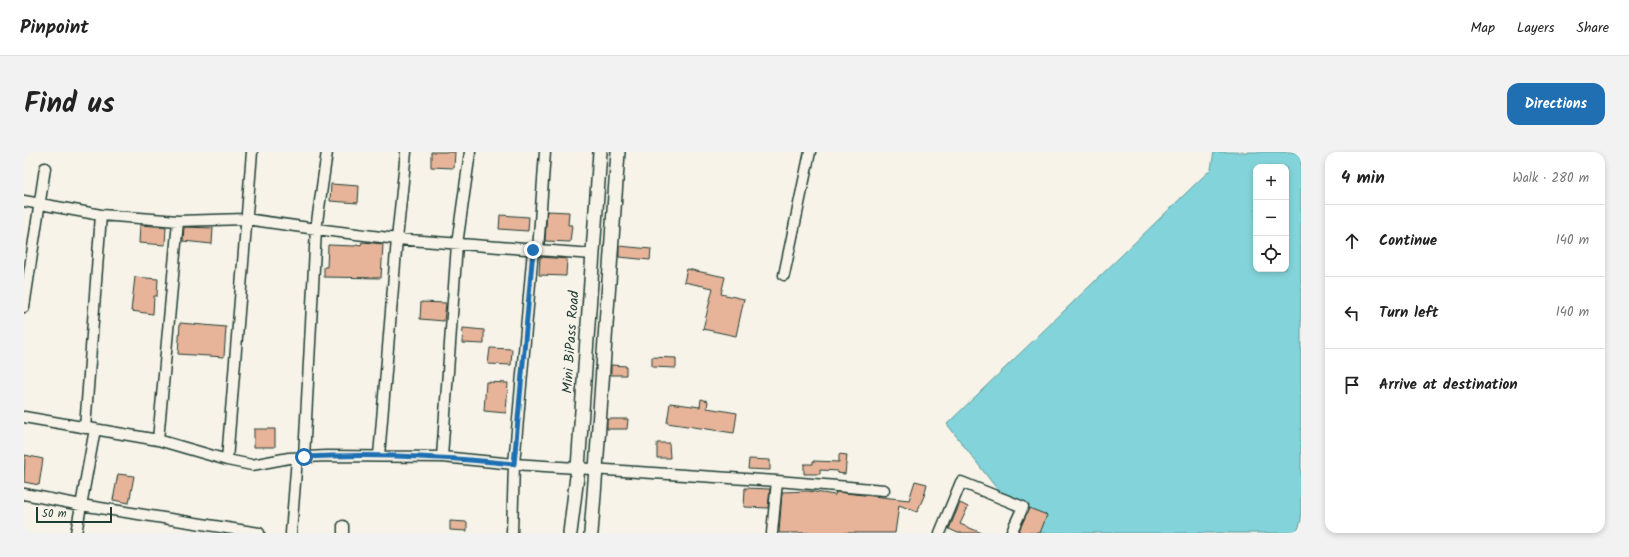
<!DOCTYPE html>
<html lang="en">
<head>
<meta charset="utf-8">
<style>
  :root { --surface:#fff; --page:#f2f2f2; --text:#222; --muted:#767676; --line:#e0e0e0; --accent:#1f6fb2 }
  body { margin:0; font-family:Kalam,sans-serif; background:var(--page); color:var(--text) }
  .controls { position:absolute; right:12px; top:12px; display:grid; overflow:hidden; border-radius:8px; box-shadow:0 2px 6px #0003 }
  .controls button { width:36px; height:36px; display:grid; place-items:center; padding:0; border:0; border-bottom:1px solid var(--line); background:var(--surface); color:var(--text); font:20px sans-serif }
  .scale { position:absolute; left:12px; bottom:10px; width:76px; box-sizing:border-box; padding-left:4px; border:2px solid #1f3d34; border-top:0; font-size:11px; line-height:14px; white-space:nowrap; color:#1f3d34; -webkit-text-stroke:3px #f7f3e8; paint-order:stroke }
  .stop { position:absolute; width:12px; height:12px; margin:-9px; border:3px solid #1f6fb2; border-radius:50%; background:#fff }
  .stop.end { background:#1f6fb2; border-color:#fff; box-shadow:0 1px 4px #0008 }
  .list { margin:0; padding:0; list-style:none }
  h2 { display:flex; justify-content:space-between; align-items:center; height:52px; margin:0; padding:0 16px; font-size:17px }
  h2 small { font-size:13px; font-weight:400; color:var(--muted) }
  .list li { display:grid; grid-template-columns:26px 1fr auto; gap:12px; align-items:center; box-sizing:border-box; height:72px; padding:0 16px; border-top:1px solid var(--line) }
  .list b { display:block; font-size:15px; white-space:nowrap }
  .list em { font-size:13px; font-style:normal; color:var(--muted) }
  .icon { flex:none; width:22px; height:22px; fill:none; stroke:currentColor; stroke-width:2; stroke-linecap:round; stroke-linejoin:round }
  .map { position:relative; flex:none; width:1277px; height:381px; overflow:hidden; border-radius:12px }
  header { display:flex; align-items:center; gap:24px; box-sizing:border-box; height:56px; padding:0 20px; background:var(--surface); border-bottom:1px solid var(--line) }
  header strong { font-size:19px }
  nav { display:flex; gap:22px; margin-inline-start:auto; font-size:14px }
  .intro { display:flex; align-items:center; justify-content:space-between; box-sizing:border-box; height:96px; padding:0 24px }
  h1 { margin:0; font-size:28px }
  .button { padding:10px 18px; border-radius:12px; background:var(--accent); color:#fff; font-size:14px; font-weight:700 }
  main { display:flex; gap:24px; padding:0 24px }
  aside { flex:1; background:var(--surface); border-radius:12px; box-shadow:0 2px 6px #0003 }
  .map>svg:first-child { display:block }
  .water { fill:#83d4da; stroke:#5b9898; fill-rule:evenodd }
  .building { fill:#e7b499; stroke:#1f3d34 }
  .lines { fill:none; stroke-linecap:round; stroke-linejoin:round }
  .minor-casing { stroke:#1f3d34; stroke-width:13 }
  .tertiary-casing { stroke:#1f3d34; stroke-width:16 }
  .minor { stroke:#f7f3e8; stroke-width:10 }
  .tertiary { stroke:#f7f3e8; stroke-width:13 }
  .route { stroke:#1f6fb2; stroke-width:5 }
  .labels { text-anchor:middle; stroke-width:3.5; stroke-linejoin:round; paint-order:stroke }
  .street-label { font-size:14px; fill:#1f3d34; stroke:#f7f3e8 }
</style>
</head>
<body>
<header>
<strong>Pinpoint</strong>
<nav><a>Map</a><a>Layers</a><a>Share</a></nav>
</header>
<div class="intro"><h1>Find us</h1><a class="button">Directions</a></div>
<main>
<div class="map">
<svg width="1277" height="381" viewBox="0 0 1277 381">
  <rect width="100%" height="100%" fill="#f7f3e8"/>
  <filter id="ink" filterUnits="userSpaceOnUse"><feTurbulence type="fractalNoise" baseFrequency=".025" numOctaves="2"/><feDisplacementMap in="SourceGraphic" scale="8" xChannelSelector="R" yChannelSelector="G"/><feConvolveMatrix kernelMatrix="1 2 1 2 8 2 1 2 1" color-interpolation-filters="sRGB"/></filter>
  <g filter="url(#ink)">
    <path class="water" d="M1190,0H1277V368L1273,381H1007L923,272L1187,17ZM1232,15H1262V117H1232Z"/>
    <path class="building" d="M407,0H431L430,16L407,15Z
      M307,32L335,34L334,51L306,49Z
      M523,59L545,60L544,73H548L546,90L521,89Z
      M476,63L505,65L504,79L475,77Z
      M116,73L142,75L141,93L115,91Z
      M160,75L189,76L188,92L159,89Z
      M338,90L359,92L357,126L300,125V115H303L304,93L331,94L332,92L337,93Z
      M595,94L627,97L626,108L595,105Z
      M516,105L543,107L542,124L515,123Z
      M663,117L701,125L697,142L720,147L712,184L679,177L689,136L660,130Z
      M111,125L134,127L133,144H130L129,162L107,159Z
      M397,150L422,151L420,169L396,167Z
      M156,171L202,175L200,205L154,202Z
      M439,176L460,178V192L438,191Z
      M466,196L488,197L487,213L464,212Z
      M628,205L652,206V216L628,215Z
      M587,213L602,214V223H587Z
      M462,230L484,231L482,261L460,259Z
      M677,247L684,249L683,256L713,261L710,281L643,271L646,251L676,255Z
      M583,267H604L603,277H583Z
      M230,277H251V295H230Z
      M633,291H645L646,306H633Z
      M815,302L823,303L821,322L813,321L814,319L796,318V322H780V312H789V309L815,310Z
      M1,303L19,307L15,333L0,330Z
      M725,307L746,308V318L724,317Z
      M94,322L110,324L105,351L89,348Z
      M891,329L903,332L900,344L893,360L875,353L871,381H755L758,340L784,339L811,343L812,340L885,348Z
      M721,336L746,337L744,356L720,355Z
      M936,351L944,355L936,372L958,381H934L925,377Z
      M1005,356L1023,363L1016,381H994Z
      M426,369L443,370V379L426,378Z"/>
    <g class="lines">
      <defs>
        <path id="minor" d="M0,49L77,63L154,69L222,67L292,77L373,87L514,98L521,0
          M514,98L569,102
          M760,123L786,0
          M0,155L21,16
          M0,265L134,288L203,308L228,313L265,306L302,304L418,305L490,312L753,329
          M61,276L77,63
          M134,288L154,69
          M355,304L373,87L382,0
          M280,305L292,77L303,0
          M418,305L433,92L446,0
          M203,308L228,0
          M0,342L57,353L235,381
          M52,381L71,277
          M267,381L273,306
          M319,381V374
          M488,381L490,312L509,98
          M748,381L753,329L860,338
          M916,381L937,330L999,355L987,381"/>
        <path id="tertiary" d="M546,381L554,316L576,0
          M567,381L572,317L594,0"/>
      </defs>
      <use href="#minor" class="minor-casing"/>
      <use href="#tertiary" class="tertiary-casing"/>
      <use href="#minor" class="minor"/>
      <use href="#tertiary" class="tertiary"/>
    </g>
  </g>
  <g class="lines" filter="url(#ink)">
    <path class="route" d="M280,305C350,301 421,305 490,312L509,98"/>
  </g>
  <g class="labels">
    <g class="street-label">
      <text transform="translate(546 190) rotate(-86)" y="5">Mini BiPass Road</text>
    </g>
  </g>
</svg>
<div class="controls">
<button>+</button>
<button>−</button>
<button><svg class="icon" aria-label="locate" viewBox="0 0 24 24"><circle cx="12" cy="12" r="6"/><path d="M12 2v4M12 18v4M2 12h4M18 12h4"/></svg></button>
</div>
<div class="scale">50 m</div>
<div class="stop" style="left:280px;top:305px"></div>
<div class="stop end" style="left:509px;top:98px"></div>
</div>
<aside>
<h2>4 min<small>Walk · 280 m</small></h2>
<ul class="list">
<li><svg class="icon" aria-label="ahead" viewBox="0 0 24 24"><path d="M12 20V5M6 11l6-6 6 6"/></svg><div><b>Continue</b></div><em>140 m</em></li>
<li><svg class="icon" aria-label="left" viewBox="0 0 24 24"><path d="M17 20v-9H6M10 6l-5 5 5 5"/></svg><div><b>Turn left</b></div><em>140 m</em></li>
<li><svg class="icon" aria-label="arrive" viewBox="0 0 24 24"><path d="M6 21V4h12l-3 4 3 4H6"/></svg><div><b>Arrive at destination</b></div></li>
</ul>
</aside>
</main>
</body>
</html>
